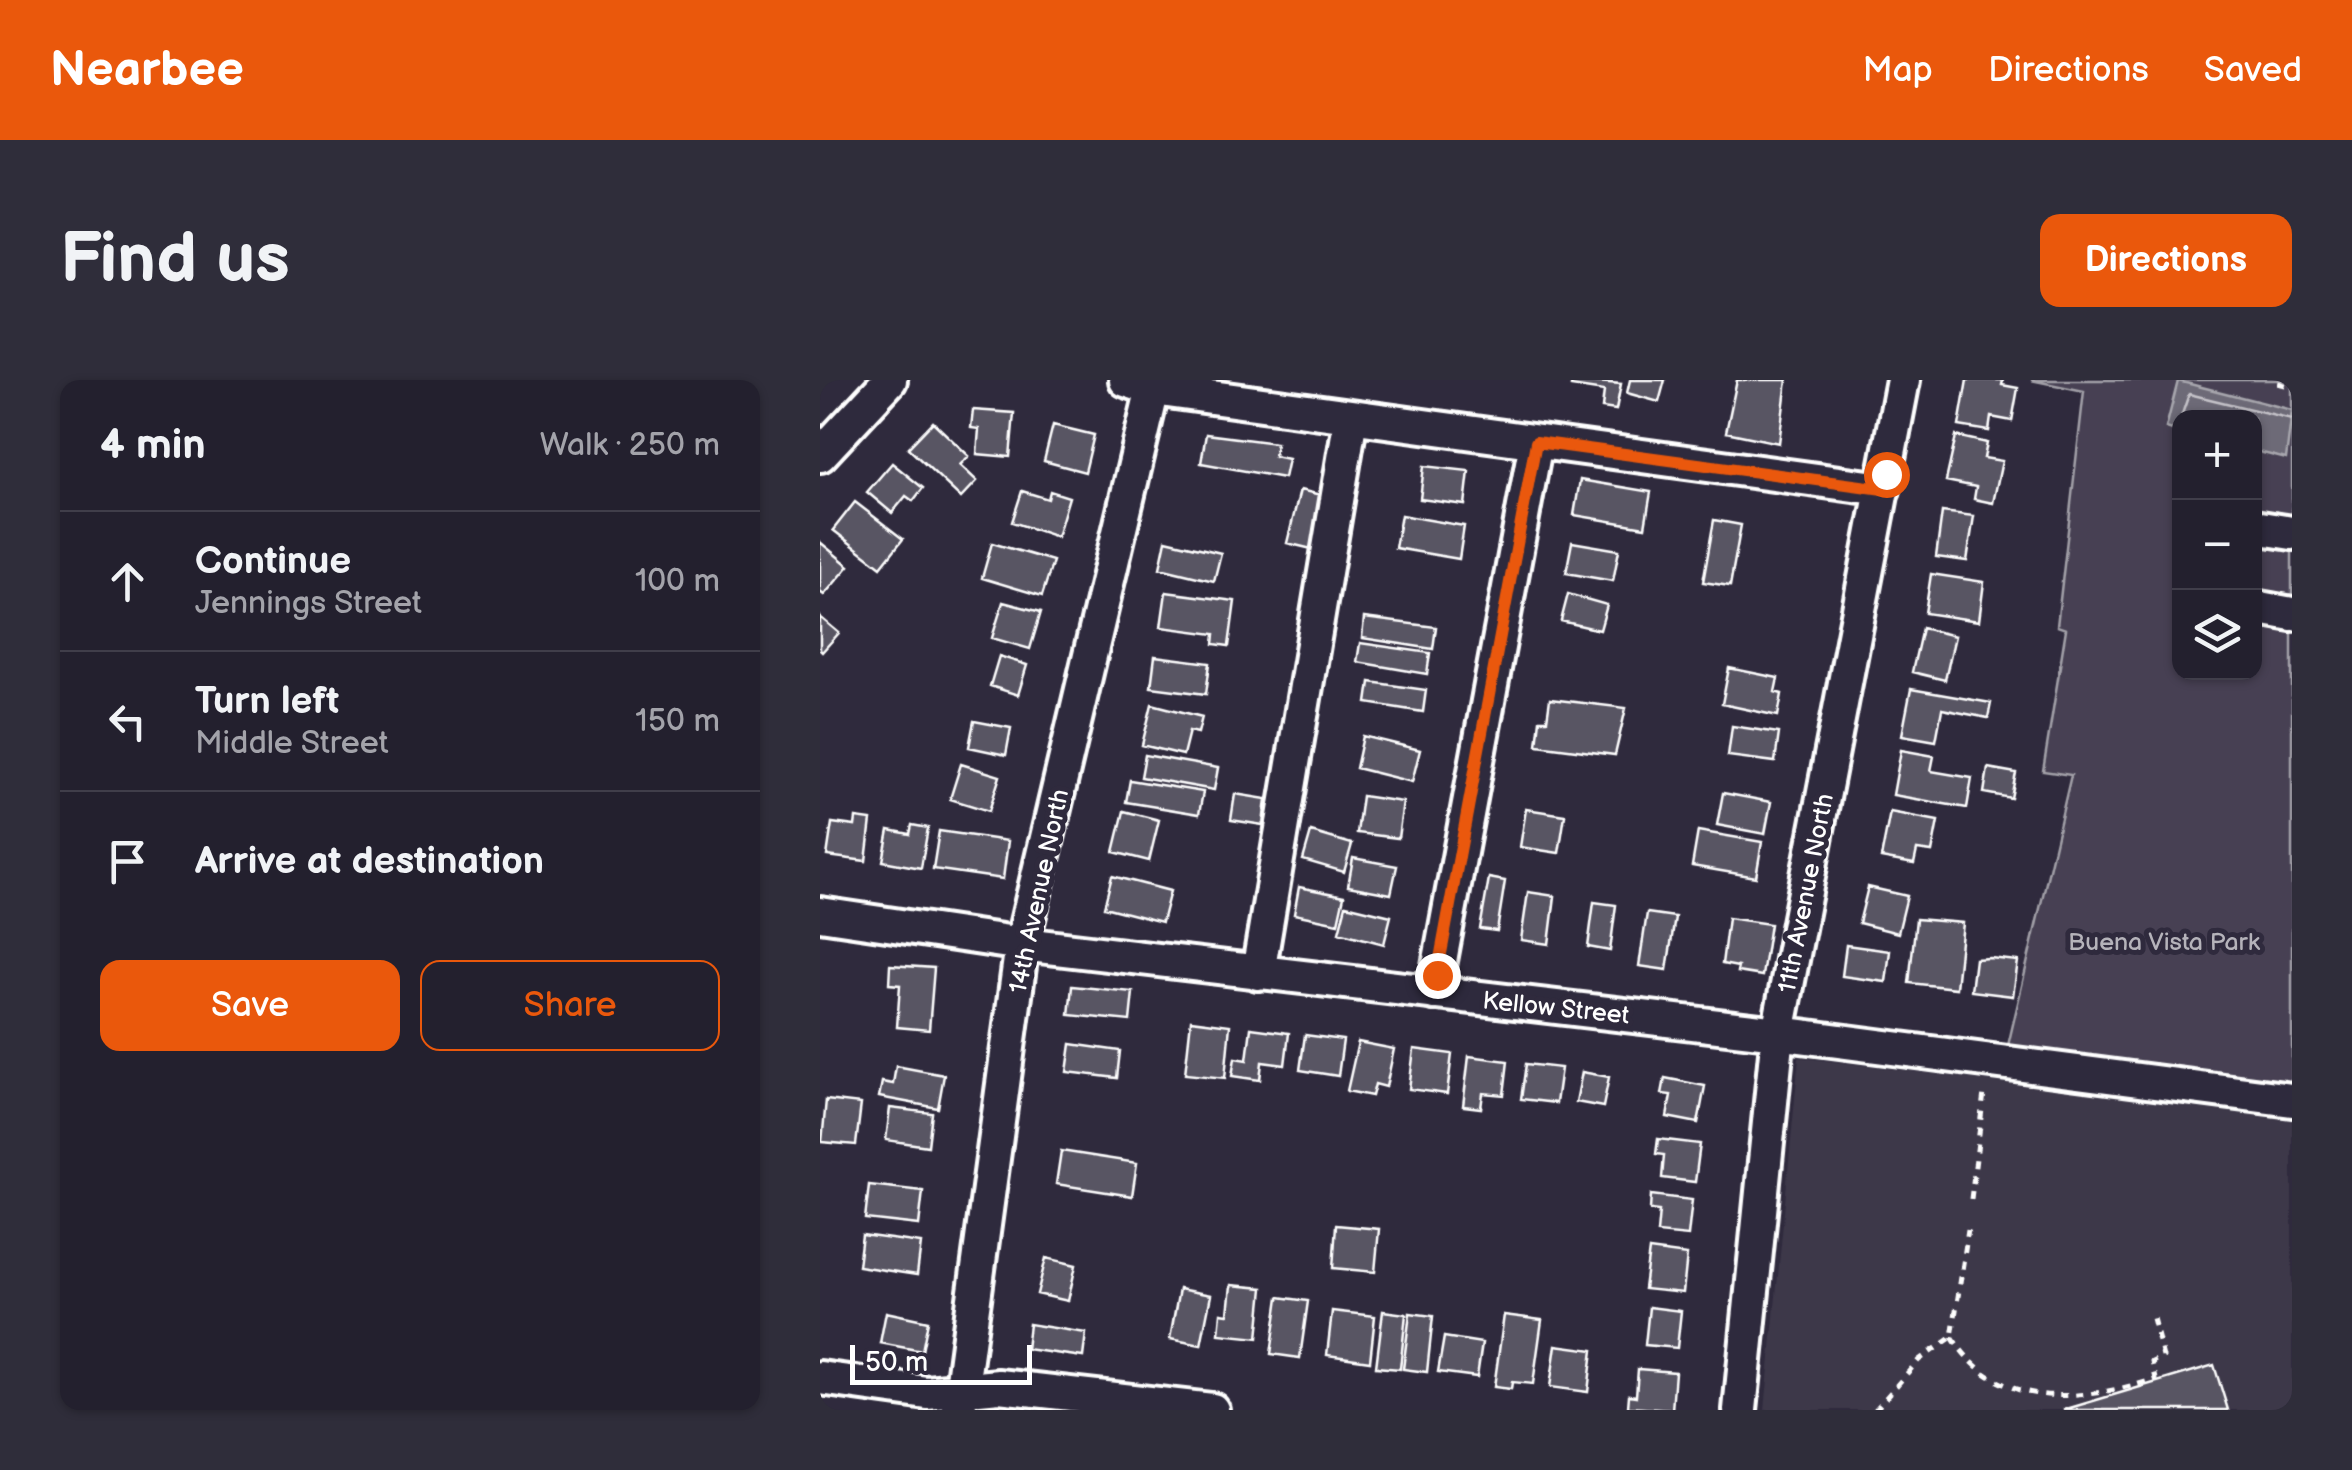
<!DOCTYPE html>
<html lang="en">
<head>
<meta charset="utf-8">
<style>
  :root { --surface:#23202e; --page:#2f2d3a; --text:#f1f3f6; --muted:#a3a3aa; --line:#403e4a; --accent:#ea580c }
  body { margin:0; font-family:"Balsamiq Sans",sans-serif; background:var(--page); color:var(--text) }
  .controls { position:absolute; right:30px; top:30px; display:grid; overflow:hidden; border-radius:20px; box-shadow:0 2px 8px #0004 }
  .controls button { width:90px; height:90px; display:grid; place-items:center; padding:0; border:0; border-bottom:2px solid var(--line); background:var(--surface); color:var(--text); font:50px sans-serif }
  .scale { position:absolute; left:30px; bottom:25px; width:182px; box-sizing:border-box; padding-left:10px; border:5px solid #fff; border-top:0; font-size:28px; line-height:35px; white-space:nowrap; color:#fff; -webkit-text-stroke:8px #2f2a3d; paint-order:stroke }
  .stop { position:absolute; width:30px; height:30px; margin:-22px; border:8px solid #ea580c; border-radius:50%; background:#fff }
  .stop.end { background:#ea580c; border-color:#fff; box-shadow:0 2px 10px #0008 }
  .list { margin:0; padding:0; list-style:none }
  h2 { display:flex; justify-content:space-between; align-items:center; height:130px; margin:0; padding:0 40px; font-size:42px }
  h2 small { font-size:32px; font-weight:400; color:var(--muted) }
  .list li { display:grid; grid-template-columns:65px 1fr auto; gap:30px; align-items:center; box-sizing:border-box; height:140px; padding:0 40px; border-top:2px solid var(--line) }
  .list b { display:block; font-size:38px; white-space:nowrap }
  .list p { margin:0; font-size:32px; white-space:nowrap; color:var(--muted) }
  .list em { font-size:32px; font-style:normal; color:var(--muted) }
  .actions { display:flex; gap:20px; padding:30px 40px }
  .actions a { flex:1; padding:22px 0; border:2px solid var(--accent); border-radius:20px; text-align:center; font-size:35px; color:var(--accent) }
  .actions .main { background:var(--accent); color:#fff }
  .icon { flex:none; width:55px; height:55px; fill:none; stroke:currentColor; stroke-width:2; stroke-linecap:round; stroke-linejoin:round }
  .map { position:relative; flex:none; width:1472px; height:1030px; overflow:hidden; border-radius:20px }
  header { display:flex; align-items:center; gap:60px; box-sizing:border-box; height:140px; padding:0 50px; background:var(--accent); color:#fff }
  header strong { font-size:48px }
  nav { display:flex; gap:55px; margin-inline-start:auto; font-size:35px }
  .intro { display:flex; align-items:center; justify-content:space-between; box-sizing:border-box; height:240px; padding:0 60px }
  h1 { margin:0; font-size:70px }
  .button { padding:25px 45px; border-radius:20px; background:var(--accent); color:#fff; font-size:35px; font-weight:700 }
  main { display:flex; gap:60px; padding:0 60px }
  aside { flex:1; background:var(--surface); border-radius:20px; box-shadow:0 2px 8px #0004 }
  .map>svg:first-child { display:block }
  .built { fill:#3c3749 }
  .green { fill:#464152; stroke:#a2a0a8; stroke-width:2.5; fill-rule:evenodd }
  .water { fill:#6d6a77; stroke:#a7a6ad; stroke-width:2.5 }
  .lines { fill:none; stroke-linecap:round; stroke-linejoin:round }
  .shore { stroke:#c5c3c9; stroke-width:2.5 }
  .building { fill:#595564; stroke:#fff; stroke-width:2.5 }
  .minor-casing { stroke:#fff; stroke-width:40 }
  .path { stroke:#fff; stroke-width:5; stroke-dasharray:8 8; stroke-linecap:butt }
  .minor { stroke:#2f2a3d; stroke-width:32 }
  .route { stroke:#ea580c; stroke-width:12 }
  .labels { text-anchor:middle; stroke-width:10; stroke-linejoin:round; paint-order:stroke }
  .street-label { font-size:25px; fill:#fff; stroke:#2f2a3d }
  .park-label { font-size:25px; fill:#b5b3ba; stroke:#2f2a3d }
</style>
</head>
<body>
<header>
<strong>Nearbee</strong>
<nav><a>Map</a><a>Directions</a><a>Saved</a></nav>
</header>
<div class="intro"><h1>Find us</h1><a class="button">Directions</a></div>
<main>
<aside>
<h2>4 min<small>Walk · 250 m</small></h2>
<ul class="list">
<li><svg class="icon" aria-label="ahead" viewBox="0 0 24 24"><path d="M12 20V5M6 11l6-6 6 6"/></svg><div><b>Continue</b><p>Jennings Street</p></div><em>100 m</em></li>
<li><svg class="icon" aria-label="left" viewBox="0 0 24 24"><path d="M17 20v-9H6M10 6l-5 5 5 5"/></svg><div><b>Turn left</b><p>Middle Street</p></div><em>150 m</em></li>
<li><svg class="icon" aria-label="arrive" viewBox="0 0 24 24"><path d="M6 21V4h12l-3 4 3 4H6"/></svg><div><b>Arrive at destination</b></div></li>
</ul>
<div class="actions"><a class="main">Save</a><a>Share</a></div>
</aside>
<div class="map">
<svg width="1472" height="1030" viewBox="0 0 1472 1030">
  <rect width="100%" height="100%" fill="#2f2a3d"/>
  <filter id="ink" filterUnits="userSpaceOnUse"><feTurbulence type="fractalNoise" baseFrequency=".01" numOctaves="2"/><feDisplacementMap in="SourceGraphic" scale="20" xChannelSelector="R" yChannelSelector="G"/><feConvolveMatrix kernelMatrix="1 2 1 2 8 2 1 2 1" color-interpolation-filters="sRGB"/></filter>
  <g filter="url(#ink)">
    <path class="built" d="M979,677L1472,738V1030H945Z"/>
    <path class="green" d="M1211,0H1472V707L1187,670L1251,395L1223,391L1246,249L1237,246L1264,11ZM1360,38H1434V292H1360Z"/>
    <path class="water" d="M1358,1L1472,30L1466,79L1435,71L1434,38H1360L1359,52L1346,48Z"/>
    <g class="lines">
      <path class="shore" d="M1360,40L1369,14L1472,39"/>
    </g>
    <path class="building" d="M752,0L801,4L796,30L782,28L784,11L751,6Z
      M810,0H845L839,22L807,13Z
      M917,0H967L959,63L906,52Z
      M1147,0H1183L1182,5L1198,8L1192,41L1171,37L1169,51L1139,46Z
      M153,30L194,33L190,77L157,74L159,49L151,48Z
      M113,42L149,76L140,85L157,101L141,118L88,68Z
      M233,45L274,55L265,92L224,81Z
      M386,54L456,63L454,76L468,79L464,98L381,83Z
      M1136,56L1167,63L1164,78L1182,81L1173,123L1154,119L1156,107L1126,101Z
      M72,83L103,108L93,121L86,116L72,133L47,112Z
      M604,86L649,91L645,125L600,119Z
      M760,100L831,112L825,147L754,135Z
      M480,110L513,118L500,171L467,163Z
      M202,111L228,119L230,111L249,117L237,157L192,142Z
      M35,122L83,159L61,187L13,150Z
      M1122,132L1154,136L1147,181L1116,177Z
      M581,135L644,146L639,179L575,168Z
      M894,140L921,145L910,206L883,202Z
      M346,160L401,173L394,201L340,188Z
      M0,162L29,186L4,215L0,212Z
      M752,162L799,170L793,201L746,193Z
      M172,163L233,181L222,216L162,198Z
      M1111,194L1164,202L1159,241L1105,233Z
      M346,212L415,221L409,266L394,264L395,254L341,247Z
      M748,214L787,225L780,250L741,241Z
      M183,222L221,232L210,269L172,258Z
      M0,237L19,253L2,272L0,270Z
      M544,238L616,247L613,269L542,258Z
      M1102,248L1135,256L1125,300L1092,292Z
      M540,263L610,273L607,294L537,282Z
      M179,276L207,285L198,315L170,306Z
      M335,276L390,283L386,314L331,307Z
      M909,288L958,298L955,312L962,314L958,336L902,324Z
      M550,302L606,310L603,332L547,323Z
      M1091,309L1171,323L1168,338L1122,329L1116,361L1082,355Z
      M730,319L806,328L795,375L717,365L720,340H727Z
      M332,324L382,337L378,353L369,351L363,375L322,365Z
      M154,341L191,348L186,375L149,367Z
      M912,346L959,353L955,382L908,376Z
      M543,356L600,370L592,402L536,388Z
      M1081,370L1114,376L1111,391L1152,398L1147,428L1073,415Z
      M325,375L398,388L394,410L321,397Z
      M141,384L180,396L169,431L130,419Z
      M1168,388L1196,393L1191,418L1164,413Z
      M310,400L383,412L379,434L306,422Z
      M903,413L951,422L945,454L897,445Z
      M415,414L446,419L443,445L411,440Z
      M542,416L583,422L578,458L537,453Z
      M706,429L745,435L739,473L700,467Z
      M304,431L339,440L329,481L294,472Z
      M1070,432L1118,441L1112,472L1097,470L1094,484L1061,478Z
      M36,438L51,440L46,481L7,476L12,443L35,446Z
      M92,445L108,448L101,488L63,481L69,450L90,454Z
      M119,451L188,461L183,499L113,489Z
      M878,451L942,462L936,497L872,486Z
      M491,452L532,464L524,492L483,480Z
      M533,478L577,486L571,514L528,506Z
      M292,496L350,511L342,542L284,527Z
      M669,498L685,501L677,551L660,549Z
      M479,507L524,516L518,543L474,534Z
      M1048,507L1087,516L1078,553L1039,543Z
      M708,512L735,516L729,564L701,560Z
      M774,522L796,525L790,571L768,567Z
      M526,525L571,536L564,564L519,552Z
      M827,533L855,537L847,590L819,586Z
      M908,538L950,544L942,596L917,592L918,587L902,584Z
      M1096,539L1143,543L1136,608L1089,603Z
      M1026,565L1070,571L1066,602L1022,596Z
      M1170,578L1198,581L1193,616L1151,611L1155,579Z
      M70,585L114,588L109,650L77,647L80,605L69,604Z
      M252,606L313,612L310,641L249,635Z
      M371,640L410,645L405,698L365,694Z
      M431,648L469,653L465,685L442,682L440,700L412,696L415,678L427,680Z
      M485,655L523,660L518,696L480,690Z
      M538,662L574,669L566,707L555,704L552,716L527,711Z
      M251,664L300,671L297,698L247,692Z
      M594,669L632,674L627,714L589,709Z
      M649,676L688,681L684,715L663,713L661,728L643,726Z
      M706,684L741,688L736,723L701,719Z
      M76,686L124,695L118,728L59,717L62,702L73,704Z
      M762,692L789,697L783,727L756,722Z
      M845,698L885,706L878,743L847,737L851,715L842,714Z
      M6,720L41,724L36,765L2,762Z
      M70,728L112,733L108,766L66,760Z
      M838,759L880,764L875,802L842,798L844,775L836,774Z
      M241,771L317,783L312,816L236,804Z
      M49,805L103,811L99,845L45,839Z
      M831,815L872,820L868,856L837,853L839,831L830,830Z
      M516,845L559,849L555,892L513,888Z
      M42,855L101,863L97,895L38,886Z
      M829,870L867,875L863,913L824,909Z
      M226,878L256,885L248,921L217,914Z
      M411,905L443,908L438,958L399,954L401,933L408,934Z
      M359,909L391,915L381,965L350,959Z
      M459,917L488,921L480,978L451,974Z
      M829,927L861,931L857,968L825,965Z
      M512,931L555,936L550,981L507,975Z
      M563,931L586,934L580,989L556,987Z
      M66,932L108,941L102,971L60,963Z
      M590,933L613,936L607,992L583,989Z
      M684,935L722,940L713,1004L692,1002L691,1009L674,1007Z
      M209,944L266,953L263,977L206,969Z
      M624,957L662,963L657,997L618,992Z
      M736,965L773,970L768,1012L730,1007Z
      M1394,985L1408,1030H1243Z
      M818,989L855,992L852,1030L808,1027L809,1015L816,1016Z"/>
    <g class="lines">
      <defs>
        <path id="minor" d="M306,0L333,9L1063,109
          M0,75L70,0
          M1434,147L1472,153
          M1434,227L1472,234
          M0,534L202,564L958,653L1472,720
          M438,593L531,37
          M614,613L716,62
          M0,998L107,1013L179,1006L392,1030
          M139,1030L202,564L335,0
          M920,1030L958,653L1083,0"/>
      </defs>
      <use href="#minor" class="minor-casing"/>
      <path class="path" d="M1458,3L1472,7
        M1151,819L1164,713
        M1132,957C1178,1030 1256,1023 1336,999L1332,982L1343,977L1332,934
        M1055,1030L1099,980L1132,957L1148,850"/>
      <use href="#minor" class="minor"/>
    </g>
  </g>
  <g class="lines" filter="url(#ink)">
    <path class="route" d="M617,595L716,62L1063,109L1066,94"/>
  </g>
  <g class="labels">
    <g class="street-label">
      <text transform="translate(218 511) rotate(-78)" y="9">14th Avenue North</text>
      <text transform="translate(985 513) rotate(-79)" y="9">11th Avenue North</text>
      <text transform="translate(736 627) rotate(6)" y="9">Kellow Street</text>
    </g>
    <g class="park-label">
      <text x="1344" y="570">Buena Vista Park</text>
    </g>
  </g>
</svg>
<div class="controls">
<button>+</button>
<button>−</button>
<button><svg class="icon" aria-label="layers" viewBox="0 0 24 24"><path d="M12 4l9 5-9 5-9-5zM3 14l9 5 9-5"/></svg></button>
</div>
<div class="scale">50 m</div>
<div class="stop" style="left:1066px;top:94px"></div>
<div class="stop end" style="left:617px;top:595px"></div>
</div>
</main>
</body>
</html>
